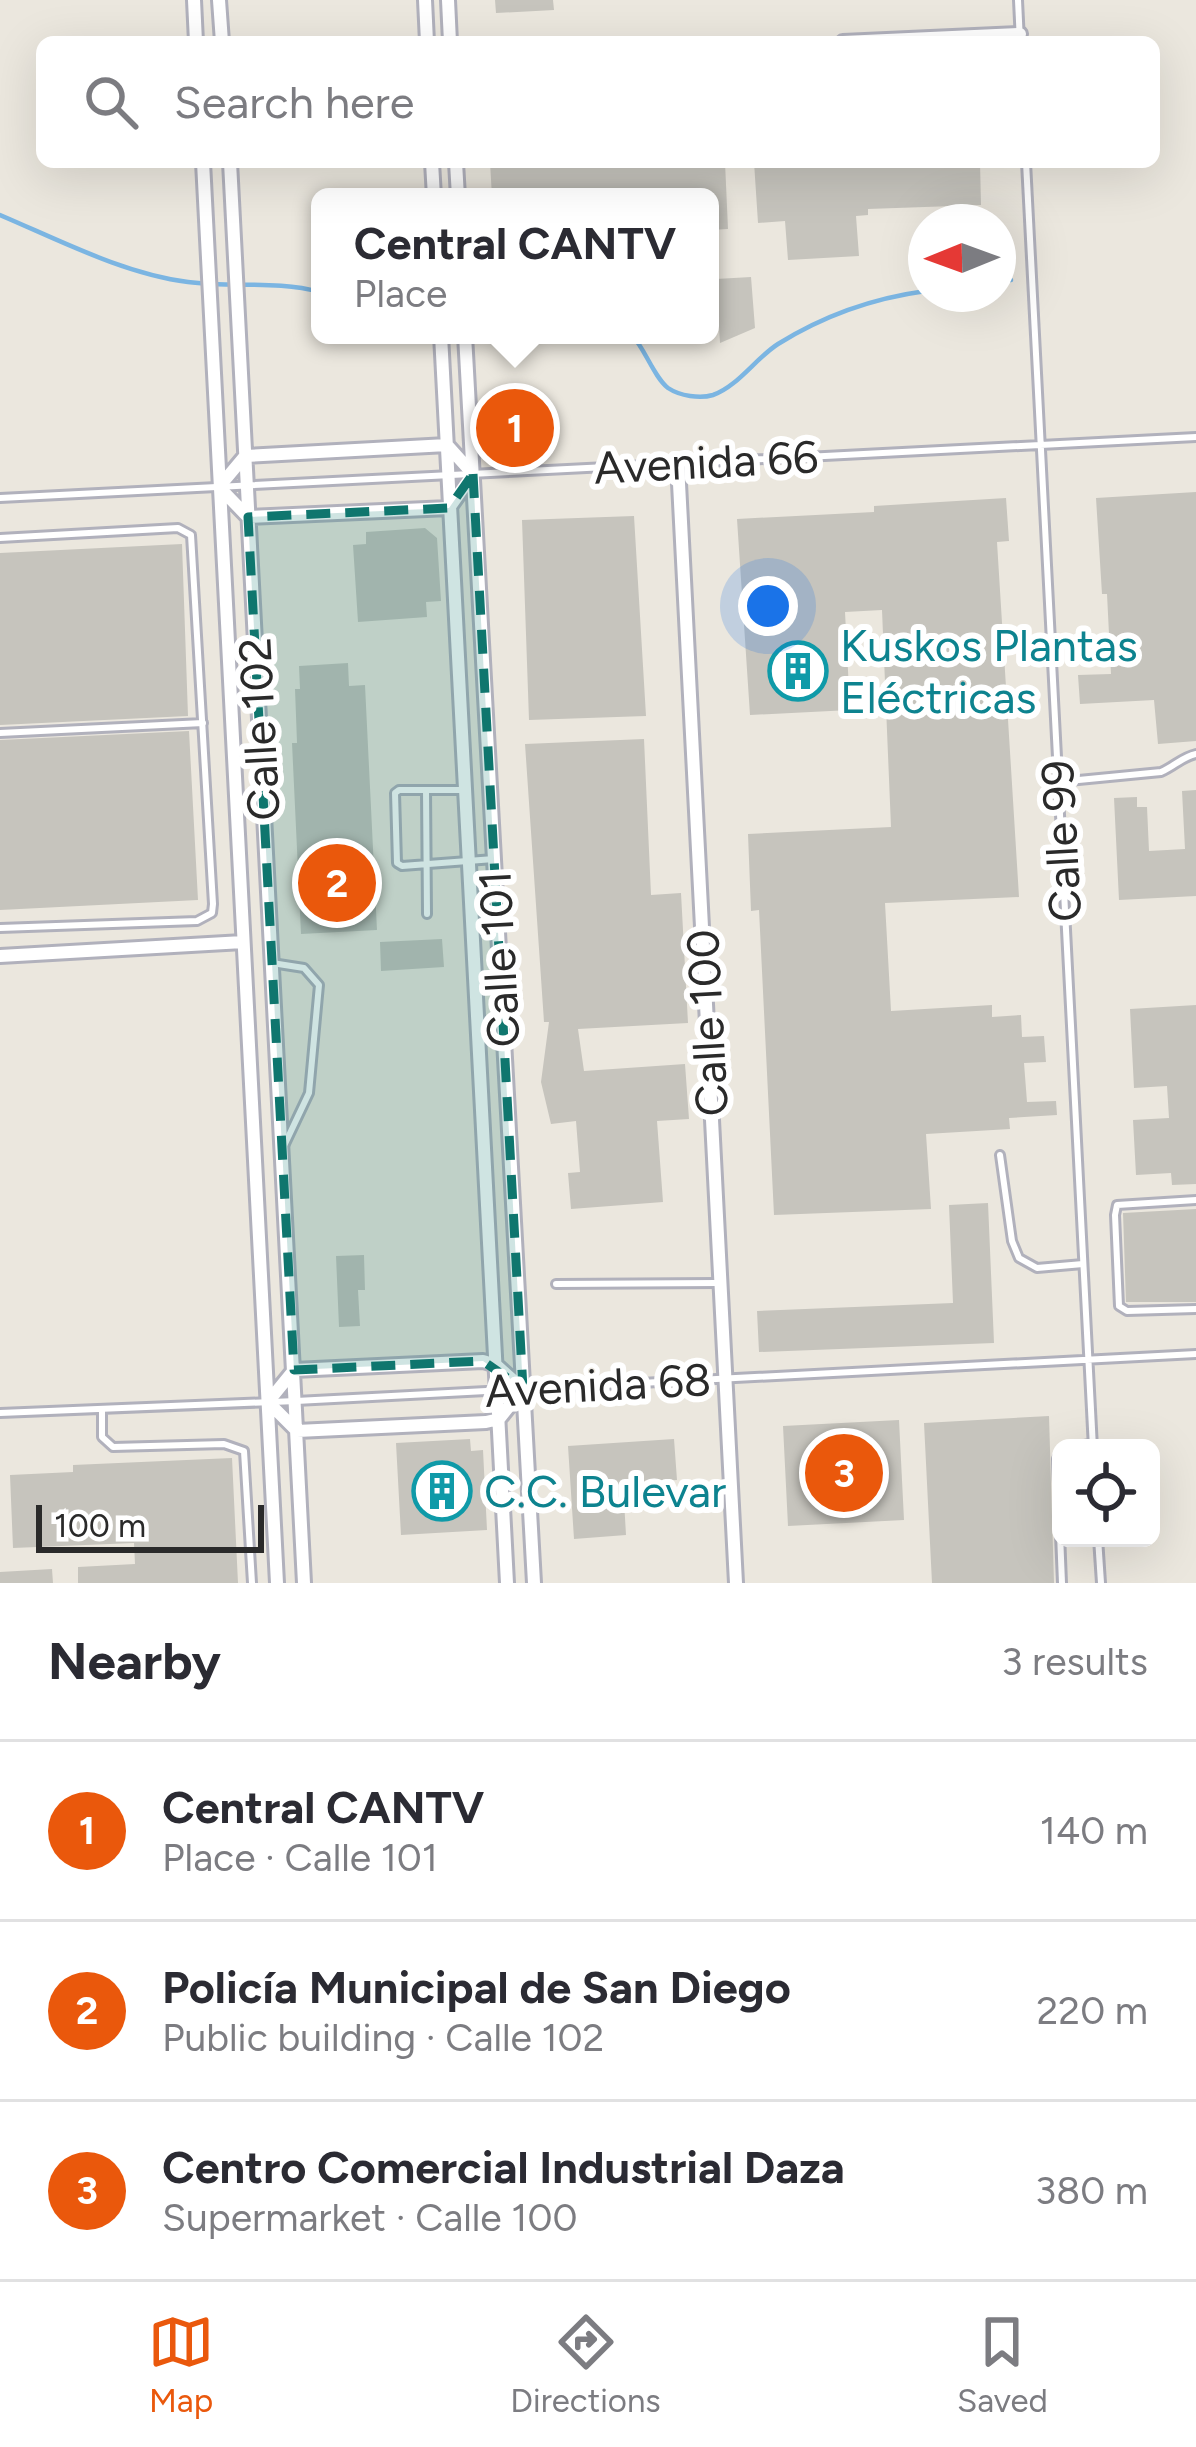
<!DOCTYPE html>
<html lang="en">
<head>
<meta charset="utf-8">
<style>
  :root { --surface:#fff; --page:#f2f2f3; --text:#2b2b33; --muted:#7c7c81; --line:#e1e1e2; --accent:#ea580c }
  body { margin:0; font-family:Figtree,sans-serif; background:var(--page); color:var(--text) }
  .controls { position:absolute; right:36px; bottom:36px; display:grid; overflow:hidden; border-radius:18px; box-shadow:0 12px 48px #0002 }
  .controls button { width:108px; height:108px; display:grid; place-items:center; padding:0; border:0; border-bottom:3px solid var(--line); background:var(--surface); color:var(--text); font:60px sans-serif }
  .compass { position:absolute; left:908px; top:204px; width:108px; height:108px; border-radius:50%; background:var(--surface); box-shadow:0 12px 48px #0002; rotate:269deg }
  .scale { position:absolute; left:36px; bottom:30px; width:228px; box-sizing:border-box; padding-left:12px; border:6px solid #2a2a2a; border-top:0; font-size:33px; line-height:42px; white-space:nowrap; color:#2a2a2a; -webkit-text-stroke:9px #fff; paint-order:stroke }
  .you { position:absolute; left:768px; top:606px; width:42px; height:42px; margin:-30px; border:9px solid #fff; border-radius:50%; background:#1a73e8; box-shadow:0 0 0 18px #1a73e833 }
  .badge { display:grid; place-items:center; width:78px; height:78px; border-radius:50%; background:var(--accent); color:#fff; font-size:39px; font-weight:700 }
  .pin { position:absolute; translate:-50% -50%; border:6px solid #fff; box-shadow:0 3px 12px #0006 }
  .popup { position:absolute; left:311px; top:188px; width:408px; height:156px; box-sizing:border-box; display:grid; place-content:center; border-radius:18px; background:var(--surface); filter:drop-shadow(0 3px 9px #0005); font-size:39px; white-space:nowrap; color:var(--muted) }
  .popup b { font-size:45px; color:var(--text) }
  .popup::after { content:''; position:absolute; left:50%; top:100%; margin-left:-24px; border:24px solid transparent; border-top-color:var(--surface) }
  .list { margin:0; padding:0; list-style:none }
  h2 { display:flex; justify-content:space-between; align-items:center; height:156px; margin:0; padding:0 48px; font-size:51px }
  h2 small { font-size:39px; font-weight:400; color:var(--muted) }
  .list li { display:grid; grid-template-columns:78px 1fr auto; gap:36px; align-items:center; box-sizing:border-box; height:180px; padding:0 48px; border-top:3px solid var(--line) }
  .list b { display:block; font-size:45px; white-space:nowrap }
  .list p { margin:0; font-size:39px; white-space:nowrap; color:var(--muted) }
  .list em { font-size:39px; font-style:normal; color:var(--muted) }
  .icon { flex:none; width:66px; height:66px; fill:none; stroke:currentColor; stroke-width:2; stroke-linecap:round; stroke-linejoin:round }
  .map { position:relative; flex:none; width:1196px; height:1583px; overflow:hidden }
  .search { position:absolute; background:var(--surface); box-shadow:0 12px 48px #0002; left:36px; right:36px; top:36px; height:132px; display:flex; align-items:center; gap:30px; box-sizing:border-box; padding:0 42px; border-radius:18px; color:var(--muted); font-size:45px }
  .sheet { height:696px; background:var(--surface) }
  nav { display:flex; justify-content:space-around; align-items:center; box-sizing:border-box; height:168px; border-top:3px solid var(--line); background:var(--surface); font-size:33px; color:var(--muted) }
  nav a { display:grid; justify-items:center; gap:6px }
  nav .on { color:var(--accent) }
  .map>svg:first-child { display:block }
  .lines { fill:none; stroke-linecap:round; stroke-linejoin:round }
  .stream { stroke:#7bb5e2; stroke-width:4.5 }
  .building { fill:#c6c4bd }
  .service-casing { stroke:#b1b1bc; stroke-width:12 }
  .minor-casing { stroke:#b1b1bc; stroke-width:18 }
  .service { stroke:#fff; stroke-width:6 }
  .minor { stroke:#fff; stroke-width:12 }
  .marked { fill:#0f766e; fill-opacity:0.2; stroke:#0f766e; stroke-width:9; stroke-dasharray:24 15; stroke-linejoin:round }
  .labels { text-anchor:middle; stroke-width:12; stroke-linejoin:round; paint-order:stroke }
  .street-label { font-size:45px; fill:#2a2a2a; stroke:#fff }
  .culture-label { font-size:45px; fill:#0d838f; stroke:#fff; text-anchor:start }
</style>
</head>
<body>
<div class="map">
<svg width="1196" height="1583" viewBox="0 0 1196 1583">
  <rect width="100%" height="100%" fill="#ebe7de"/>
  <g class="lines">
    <path class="stream" d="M0,215C59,240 124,274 188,282C232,288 276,280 320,292
      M998,281L1011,280
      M632,335C645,349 654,377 668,388C680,396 700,399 713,395C737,387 756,358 778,344C823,316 874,298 926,291"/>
  </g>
  <path class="building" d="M495,0H553L554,10L496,13Z
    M490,162H725L728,229L710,230V197H492Z
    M754,162H980L981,205L868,209V215L856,216L859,256L788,260L785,221L758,223Z
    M751,277L755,328L720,343L716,279Z
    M532,415L533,439L498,441L497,417Z
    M1196,492V741L1158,744L1154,700L1080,704L1078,675L1111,674L1107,594H1102L1096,498Z
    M1006,498L1009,541L997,542L1019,897L885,903L891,1011L992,1005V1017L1021,1015L1022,1037L1044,1036L1046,1062L1024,1063L1027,1102L1056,1101L1057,1115L1009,1118L1010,1129L926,1134L931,1209L774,1215L759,910L751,911L748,834L891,827L882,610L845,612L850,710L750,715L737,519L874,512V506Z
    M634,516L646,716L529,720L522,520Z
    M425,528L437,538L441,601L426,602L427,617L358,622L353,545L366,544V532Z
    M182,544L188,716L0,725V553Z
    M348,663L349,686L365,685L377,930L301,934L292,743H297L295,689H300L299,666Z
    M189,731L198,900L0,910V740Z
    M644,739L651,895L681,893L688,1023L578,1029L584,1071L685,1064L689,1119L657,1121L663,1202L571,1209L568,1173L580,1172L576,1121L551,1124L541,1082L549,1022H544L525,744Z
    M1196,790V896L1119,900L1114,798L1137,797V807H1147L1149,851L1185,849L1182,791Z
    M442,939L444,967L381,971L380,942Z
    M1196,1005V1184L1172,1185L1171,1173L1136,1175L1133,1120L1169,1118L1167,1086L1134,1088L1130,1009Z
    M988,1203L994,1343L759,1352L757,1311L953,1303L949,1205Z
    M1196,1209V1302H1126L1123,1213Z
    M364,1255L365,1290H358L360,1326L339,1327L336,1256Z
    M1049,1416L1054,1583H932L924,1423Z
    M899,1420L904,1520L788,1526L783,1426Z
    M470,1439L471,1451L483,1450L487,1530L401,1535L396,1443Z
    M674,1439L677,1480L623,1483L626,1535L574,1539L568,1446Z
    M232,1458L238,1583H78V1567L135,1564L134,1543L13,1548L10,1475L73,1472V1465Z
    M52,1569L53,1583H0V1572Z"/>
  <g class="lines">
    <defs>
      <path id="service" d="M1018,0L1020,42
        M1026,162L1093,1448
        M0,498L1196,437
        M0,538L178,528L191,535L213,904L212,913L197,921L0,928
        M0,733L203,723
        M1058,782L1161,772C1175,766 1182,757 1196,754
        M426,790L427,914
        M462,790H399L395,793L397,863L402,866L494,859
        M272,963L304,968L319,985L309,1093L283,1148
        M1000,1155L1012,1241L1019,1258L1037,1268L1083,1264
        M1196,1200L1117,1205L1115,1215L1119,1306L1127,1311L1196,1309
        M556,1284L717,1283
        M102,1409V1437L113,1447L224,1444L244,1451L252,1583
        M0,1413L296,1401L1196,1354
        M1069,1448L1093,1443
        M1061,1451L1057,1459L1062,1583
        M1098,1538L1101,1583"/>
      <path id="minor" d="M194,0L196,42
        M219,0L222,42
        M425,0L427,42
        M448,0L450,42
        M843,42L1020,34
        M203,162L277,1583
        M230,162L304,1583
        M432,162L434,197
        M456,162L458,197
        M441,335L507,1583
        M465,335L534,1583
        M447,445L473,474L449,508L248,517L219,487L245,456Z
        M678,464L736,1583
        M0,956L243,942
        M483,1361L496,1365L523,1389L499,1419L486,1422L297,1431L268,1402L294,1370Z"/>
    </defs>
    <use href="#service" class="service-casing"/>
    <use href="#minor" class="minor-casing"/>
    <use href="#service" class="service"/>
    <use href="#minor" class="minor"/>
  </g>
  <path class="marked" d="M473,474L523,1389L483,1361L294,1370L248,517L449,508Z"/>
  <defs>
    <symbol id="building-ring" viewBox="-11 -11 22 22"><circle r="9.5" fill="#fff" stroke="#0f9aa8" stroke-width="1.5"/><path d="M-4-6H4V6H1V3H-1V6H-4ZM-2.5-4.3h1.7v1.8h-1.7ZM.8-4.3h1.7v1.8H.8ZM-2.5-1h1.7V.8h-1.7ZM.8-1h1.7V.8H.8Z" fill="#0f9aa8"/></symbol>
  </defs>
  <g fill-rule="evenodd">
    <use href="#building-ring" x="765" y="638" width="66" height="66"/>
    <use href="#building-ring" x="409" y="1458" width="66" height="66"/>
  </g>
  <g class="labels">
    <g class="street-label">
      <text transform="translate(706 462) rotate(-3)" y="16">Avenida 66</text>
      <text transform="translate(259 729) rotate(-93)" y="16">Calle 102</text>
      <text transform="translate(1061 841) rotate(-93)" y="16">Calle 99</text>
      <text transform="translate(499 959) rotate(-93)" y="16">Calle 101</text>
      <text transform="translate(707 1023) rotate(-93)" y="16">Calle 100</text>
      <text transform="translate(598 1385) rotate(-3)" y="16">Avenida 68</text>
    </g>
    <g class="culture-label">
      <text x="840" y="661">Kuskos Plantas<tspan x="840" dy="52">Eléctricas</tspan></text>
      <text x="484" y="1507">C.C. Bulevar</text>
    </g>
  </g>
</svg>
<div class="controls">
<button><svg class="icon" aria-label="locate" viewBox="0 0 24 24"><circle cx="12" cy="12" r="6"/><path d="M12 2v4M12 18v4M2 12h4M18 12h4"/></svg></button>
</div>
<svg class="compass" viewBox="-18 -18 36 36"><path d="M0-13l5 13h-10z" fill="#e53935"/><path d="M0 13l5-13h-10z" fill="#7c7c81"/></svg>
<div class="scale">100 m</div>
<div class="you"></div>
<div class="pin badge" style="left:515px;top:428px">1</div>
<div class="popup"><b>Central CANTV</b>Place</div>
<div class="pin badge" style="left:337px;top:883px">2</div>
<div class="pin badge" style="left:844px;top:1473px">3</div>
<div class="search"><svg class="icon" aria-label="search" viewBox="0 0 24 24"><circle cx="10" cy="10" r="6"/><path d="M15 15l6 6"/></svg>Search here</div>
</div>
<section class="sheet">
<h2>Nearby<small>3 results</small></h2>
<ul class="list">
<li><span class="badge">1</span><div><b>Central CANTV</b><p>Place · Calle 101</p></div><em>140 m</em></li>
<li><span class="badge">2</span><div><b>Policía Municipal de San Diego</b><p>Public building · Calle 102</p></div><em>220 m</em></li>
<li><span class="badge">3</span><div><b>Centro Comercial Industrial Daza</b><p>Supermarket · Calle 100</p></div><em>380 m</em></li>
</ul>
</section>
<nav>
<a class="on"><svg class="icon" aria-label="map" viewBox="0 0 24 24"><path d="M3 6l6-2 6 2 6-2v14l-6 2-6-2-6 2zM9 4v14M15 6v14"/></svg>Map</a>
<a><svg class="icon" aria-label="directions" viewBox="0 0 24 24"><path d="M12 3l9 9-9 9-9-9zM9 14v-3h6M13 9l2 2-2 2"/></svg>Directions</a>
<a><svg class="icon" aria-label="saved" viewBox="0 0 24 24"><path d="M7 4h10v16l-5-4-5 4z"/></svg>Saved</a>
</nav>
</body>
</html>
